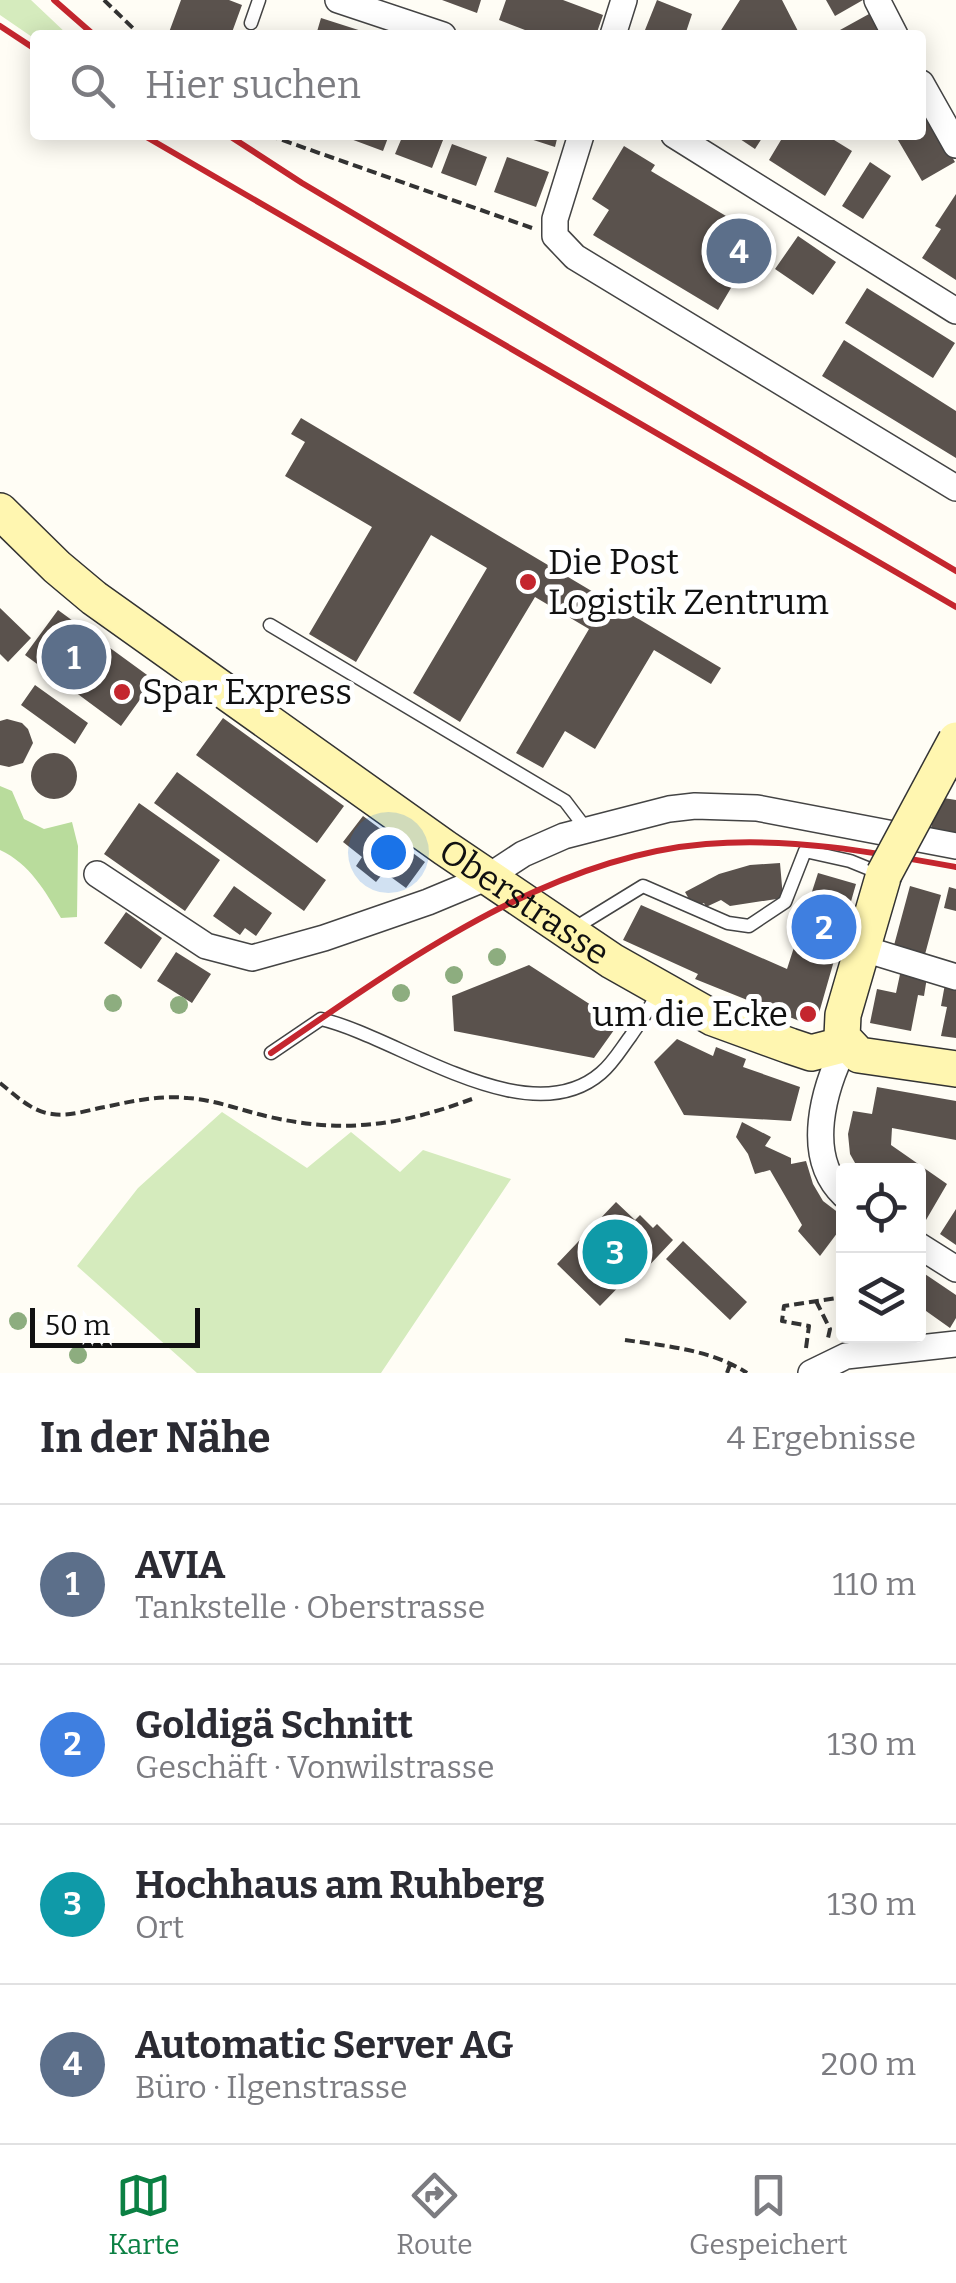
<!DOCTYPE html>
<html lang="de">
<head>
<meta charset="utf-8">
<style>
  :root { --surface:#fff; --page:#f2f2f3; --text:#2b2b33; --muted:#7c7c81; --line:#e1e1e2; --accent:#0b8043 }
  body { margin:0; font-family:Bitter,serif; background:var(--page); color:var(--text) }
  .controls { position:absolute; right:30px; bottom:30px; display:grid; overflow:hidden; border-radius:10px; box-shadow:0 5px 25px #0003 }
  .controls button { width:90px; height:90px; display:grid; place-items:center; padding:0; border:0; border-bottom:2px solid var(--line); background:var(--surface); color:var(--text); font:50px sans-serif }
  .scale { position:absolute; left:30px; bottom:25px; width:170px; box-sizing:border-box; padding-left:10px; border:5px solid #111; border-top:0; font-size:28px; line-height:35px; white-space:nowrap; color:#111; -webkit-text-stroke:8px #fff; paint-order:stroke }
  .you { position:absolute; left:388px; top:852px; width:35px; height:35px; margin:-25px; border:8px solid #fff; border-radius:50%; background:#1a73e8; box-shadow:0 0 0 15px #1a73e833 }
  .badge { display:grid; place-items:center; width:65px; height:65px; border-radius:50%; background:var(--accent); color:#fff; font-size:32px; font-weight:700 }
  .pin { position:absolute; translate:-50% -50%; border:5px solid #fff; box-shadow:0 2px 10px #0006 }
  .list { margin:0; padding:0; list-style:none }
  h2 { display:flex; justify-content:space-between; align-items:center; height:130px; margin:0; padding:0 40px; font-size:42px }
  h2 small { font-size:32px; font-weight:400; color:var(--muted) }
  .list li { display:grid; grid-template-columns:65px 1fr auto; gap:30px; align-items:center; box-sizing:border-box; height:160px; padding:0 40px; border-top:2px solid var(--line) }
  .list b { display:block; font-size:38px; white-space:nowrap }
  .list p { margin:0; font-size:32px; white-space:nowrap; color:var(--muted) }
  .list em { font-size:32px; font-style:normal; color:var(--muted) }
  .icon { flex:none; width:55px; height:55px; fill:none; stroke:currentColor; stroke-width:2; stroke-linecap:round; stroke-linejoin:round }
  .map { position:relative; flex:none; width:956px; height:1373px; overflow:hidden }
  .search { position:absolute; background:var(--surface); box-shadow:0 5px 25px #0003; left:30px; right:30px; top:30px; height:110px; display:flex; align-items:center; gap:25px; box-sizing:border-box; padding:0 35px; border-radius:10px; color:var(--muted); font-size:38px }
  .sheet { height:770px; background:var(--surface) }
  nav { display:flex; justify-content:space-around; align-items:center; box-sizing:border-box; height:140px; border-top:2px solid var(--line); background:var(--surface); font-size:28px; color:var(--muted) }
  nav a { display:grid; justify-items:center; gap:5px }
  nav .on { color:var(--accent) }
  .map>svg:first-child { display:block }
  .green { fill:#d5ebbd }
  .forest { fill:#b9dc9c }
  .building { fill:#5a524d }
  .lines { fill:none; stroke-linecap:round; stroke-linejoin:round }
  .lane-casing { stroke:#444; stroke-width:15 }
  .street-casing { stroke:#444; stroke-width:28 }
  .secondary-casing { stroke:#333; stroke-width:38 }
  .path { stroke:#333; stroke-width:4; stroke-dasharray:10 5; stroke-linecap:butt }
  .lane { stroke:#fff; stroke-width:12 }
  .street { stroke:#fff; stroke-width:25 }
  .secondary { stroke:#fff6b0; stroke-width:35 }
  .rail { stroke:#c4262e; stroke-width:6 }
  .secondary-bridge-casing { stroke:#333; stroke-width:38; stroke-linecap:butt }
  .secondary-bridge { stroke:#fff6b0; stroke-width:35 }
  .tree { fill:#8dad7f }
  .poi-dot { fill:#c4262e; stroke:#fff; stroke-width:4 }
  .labels { text-anchor:middle; stroke-width:10; stroke-linejoin:round; paint-order:stroke }
  .poi-label { font-size:35px; fill:#111; stroke:#fff; text-anchor:start }
  .street-label { font-size:35px; fill:#111; stroke:#fff }
</style>
</head>
<body>
<div class="map">
<svg width="956" height="1373" viewBox="0 0 956 1373">
  <rect width="100%" height="100%" fill="#fffdf5"/>
  <path class="green" d="M0,0H31L68,35H35V39L0,15Z
    M222,1112L307,1168L351,1132L400,1172L423,1150L511,1179L381,1373H197L77,1266L138,1188Z"/>
  <path class="forest" d="M0,786L12,791L24,819L44,829L72,822L78,846L77,917L61,918C45,891 30,864 0,850Z"/>
  <path class="building" d="M181,0H229L242,5L231,35H168Z
    M442,0H481L477,13Z
    M506,0H563L603,15L596,35H538L499,20Z
    M657,0L692,14L685,35H643Z
    M740,0H782L800,35H718Z
    M826,0H863L835,16Z
    M869,14L881,35H842L840,30Z
    M321,18L371,34V35H316Z
    M921,105L955,162L922,181L895,135H921Z
    M349,135H389L383,151L348,138Z
    M403,135H445L432,168L395,154Z
    M518,135H558L555,147Z
    M734,135H764L755,149Z
    M784,135H826L852,151L825,196L769,160Z
    M452,144L487,157L476,186L441,173Z
    M624,146L655,165L651,171L761,237L718,310L593,235L609,210L592,199Z
    M507,157L549,172L536,207L494,192Z
    M870,162L891,176L863,219L842,206Z
    M956,194V280L922,258L941,229L935,226Z
    M798,236L836,262L813,295L775,269Z
    M867,288L955,343L933,378L845,323Z
    M844,340L956,411V458L822,376Z
    M301,418L721,668L711,684L654,650L595,749L565,731L543,768L516,753L589,629L535,597L460,722L413,693L487,568L431,535L356,662L309,634L372,527L285,476L305,442L291,434Z
    M0,608L31,638L8,662L0,654Z
    M58,610L154,680L121,726L25,655Z
    M35,685L88,723L75,744L21,705Z
    M223,718L344,806L317,843L196,755Z
    M7,719L22,723L28,729L33,743L23,763L9,767L0,765V721Z
    M31 776a23 23 0 1 1 46 0a23 23 0 1 1-46 0Z
    M177,772L326,880L304,911L154,803Z
    M937,797L956,800V833L931,828Z
    M139,803L220,860L185,911L104,854Z
    M363,816L425,862L406,888L384,872L376,882L356,866L362,857L343,842Z
    M780,863L783,898L730,906L721,900L706,907L704,903L694,908L685,892L719,874L750,865Z
    M818,873L856,884L819,1013L813,1023L807,1024L695,979L698,974L623,940L641,905L787,969Z
    M234,886L272,913L256,936L245,928L240,935L213,916Z
    M910,886L941,895L924,958L893,949Z
    M949,887L956,889V911L944,908Z
    M126,912L162,938L141,969L104,943Z
    M176,952L211,974L192,1003L157,981Z
    M529,965L619,1023L594,1058L454,1031L452,996Z
    M902,965L928,971L924,996L918,995L911,1031L870,1023L877,989L896,993Z
    M945,984L956,987V1038L941,1036L947,1007L941,1006Z
    M677,1039L713,1056L716,1047L746,1059L743,1067L800,1087L791,1121L684,1115L654,1062Z
    M877,1087L956,1101V1140L892,1128L891,1145L947,1184L926,1220L919,1215V1170H859L850,1154L848,1134L853,1111L872,1114Z
    M742,1122L771,1137L765,1146L791,1158V1164L806,1161L813,1184L823,1201L844,1217V1224L820,1256L798,1231L802,1225L770,1170L755,1174L748,1154L736,1137Z
    M616,1202L635,1220L640,1215L653,1228L657,1224L673,1240L644,1271L639,1266L600,1306L557,1264Z
    M956,1209V1245L940,1234Z
    M683,1241L747,1302L730,1320L666,1259Z
    M919,1270L956,1295V1318L950,1328L919,1306Z"/>
  <g class="lines">
    <defs>
      <path id="lane" d="M251,23L259,0
        M270,625L565,801L587,830
        M573,929L643,886L728,923L749,926L785,902L805,851L850,861L882,874
        M271,1053L321,1019C400,1038 528,1136 601,1073C613,1063 621,1049 630,1037C640,1022 651,1008 658,991"/>
      <path id="street" d="M338,0L443,35
        M877,0L895,35
        M613,35L624,0
        M921,83L956,145
        M581,135L555,219V236L575,257L956,488
        M674,135L956,311
        M97,874L206,946L252,958L324,938L428,902L488,877L523,854L564,836L669,809L695,806L757,808L956,846
        M861,948L956,977
        M844,1195C803,1156 824,1087 846,1044
        M918,1245L956,1269
        M811,1373L846,1356L956,1344"/>
      <g id="secondary">
        <path id="s1" d="M0,511L57,567L94,598L445,848L612,961L713,1018L790,1046L811,1053L846,1044"/>
        <path d="M884,874L843,1015L842,1037L859,1055L956,1069"/>
      </g>
    </defs>
    <use href="#lane" class="lane-casing"/>
    <use href="#street" class="street-casing"/>
    <use href="#secondary" class="secondary-casing"/>
    <path class="path" d="M104,0L140,35
      M268,135L532,228
      M0,1083C15,1095 32,1112 52,1114C69,1117 88,1110 105,1107C133,1101 159,1095 188,1098C216,1100 243,1111 270,1117C346,1134 401,1125 472,1099
      M816,1301L830,1329L828,1338
      M625,1340C667,1346 712,1350 747,1373
      M806,1348L809,1326L782,1321L784,1306L844,1297
      M727,1373L731,1362"/>
    <use href="#lane" class="lane"/>
    <use href="#street" class="street"/>
    <use href="#secondary" class="secondary"/>
    <path class="rail" d="M54,0L94,35
      M0,26L35,49
      M143,135L956,607
      M228,135L302,183L956,571
      M271,1053C399,965 547,857 706,844C791,837 873,852 956,867"/>
    <defs>
      <path id="secondary-bridge" d="M884,874L956,740"/>
    </defs>
    <use href="#secondary-bridge" class="secondary-bridge-casing"/>
    <use href="#secondary-bridge" class="secondary-bridge"/>
  </g>
  <g class="tree">
    <circle cx="497" cy="957" r="9"/>
    <circle cx="454" cy="975" r="9"/>
    <circle cx="401" cy="993" r="9"/>
    <circle cx="113" cy="1003" r="9"/>
    <circle cx="179" cy="1005" r="9"/>
    <circle cx="18" cy="1321" r="9"/>
    <circle cx="78" cy="1355" r="9"/>
  </g>
  <g class="poi-dot">
    <circle cx="528" cy="582" r="10"/>
    <circle cx="122" cy="692" r="10"/>
    <circle cx="808" cy="1014" r="10"/>
  </g>
  <g class="labels">
    <g class="poi-label">
      <text x="548" y="574">Die Post<tspan x="548" dy="40">Logistik Zentrum</tspan></text>
      <text x="142" y="704">Spar Express</text>
      <text x="788" y="1026" text-anchor="end">um die Ecke</text>
    </g>
    <g class="street-label">
      <text dy="12" stroke="none"><textPath href="#s1" startOffset="655">Oberstrasse</textPath></text>
    </g>
  </g>
</svg>
<div class="controls">
<button><svg class="icon" aria-label="locate" viewBox="0 0 24 24"><circle cx="12" cy="12" r="6"/><path d="M12 2v4M12 18v4M2 12h4M18 12h4"/></svg></button>
<button><svg class="icon" aria-label="layers" viewBox="0 0 24 24"><path d="M12 4l9 5-9 5-9-5zM3 14l9 5 9-5"/></svg></button>
</div>
<div class="scale">50 m</div>
<div class="you"></div>
<div class="pin badge" style="left:74px;top:657px;background:#5c6f8a">1</div>
<div class="pin badge" style="left:824px;top:927px;background:#3f7fe0">2</div>
<div class="pin badge" style="left:615px;top:1252px;background:#0f9aa8">3</div>
<div class="pin badge" style="left:739px;top:251px;background:#5c6f8a">4</div>
<div class="search"><svg class="icon" aria-label="search" viewBox="0 0 24 24"><circle cx="10" cy="10" r="6"/><path d="M15 15l6 6"/></svg>Hier suchen</div>
</div>
<section class="sheet">
<h2>In der Nähe<small>4 Ergebnisse</small></h2>
<ul class="list">
<li><span class="badge" style="background:#5c6f8a">1</span><div><b>AVIA</b><p>Tankstelle · Oberstrasse</p></div><em>110 m</em></li>
<li><span class="badge" style="background:#3f7fe0">2</span><div><b>Goldigä Schnitt</b><p>Geschäft · Vonwilstrasse</p></div><em>130 m</em></li>
<li><span class="badge" style="background:#0f9aa8">3</span><div><b>Hochhaus am Ruhberg</b><p>Ort</p></div><em>130 m</em></li>
<li><span class="badge" style="background:#5c6f8a">4</span><div><b>Automatic Server AG</b><p>Büro · Ilgenstrasse</p></div><em>200 m</em></li>
</ul>
</section>
<nav>
<a class="on"><svg class="icon" aria-label="map" viewBox="0 0 24 24"><path d="M3 6l6-2 6 2 6-2v14l-6 2-6-2-6 2zM9 4v14M15 6v14"/></svg>Karte</a>
<a><svg class="icon" aria-label="directions" viewBox="0 0 24 24"><path d="M12 3l9 9-9 9-9-9zM9 14v-3h6M13 9l2 2-2 2"/></svg>Route</a>
<a><svg class="icon" aria-label="saved" viewBox="0 0 24 24"><path d="M7 4h10v16l-5-4-5 4z"/></svg>Gespeichert</a>
</nav>
</body>
</html>
